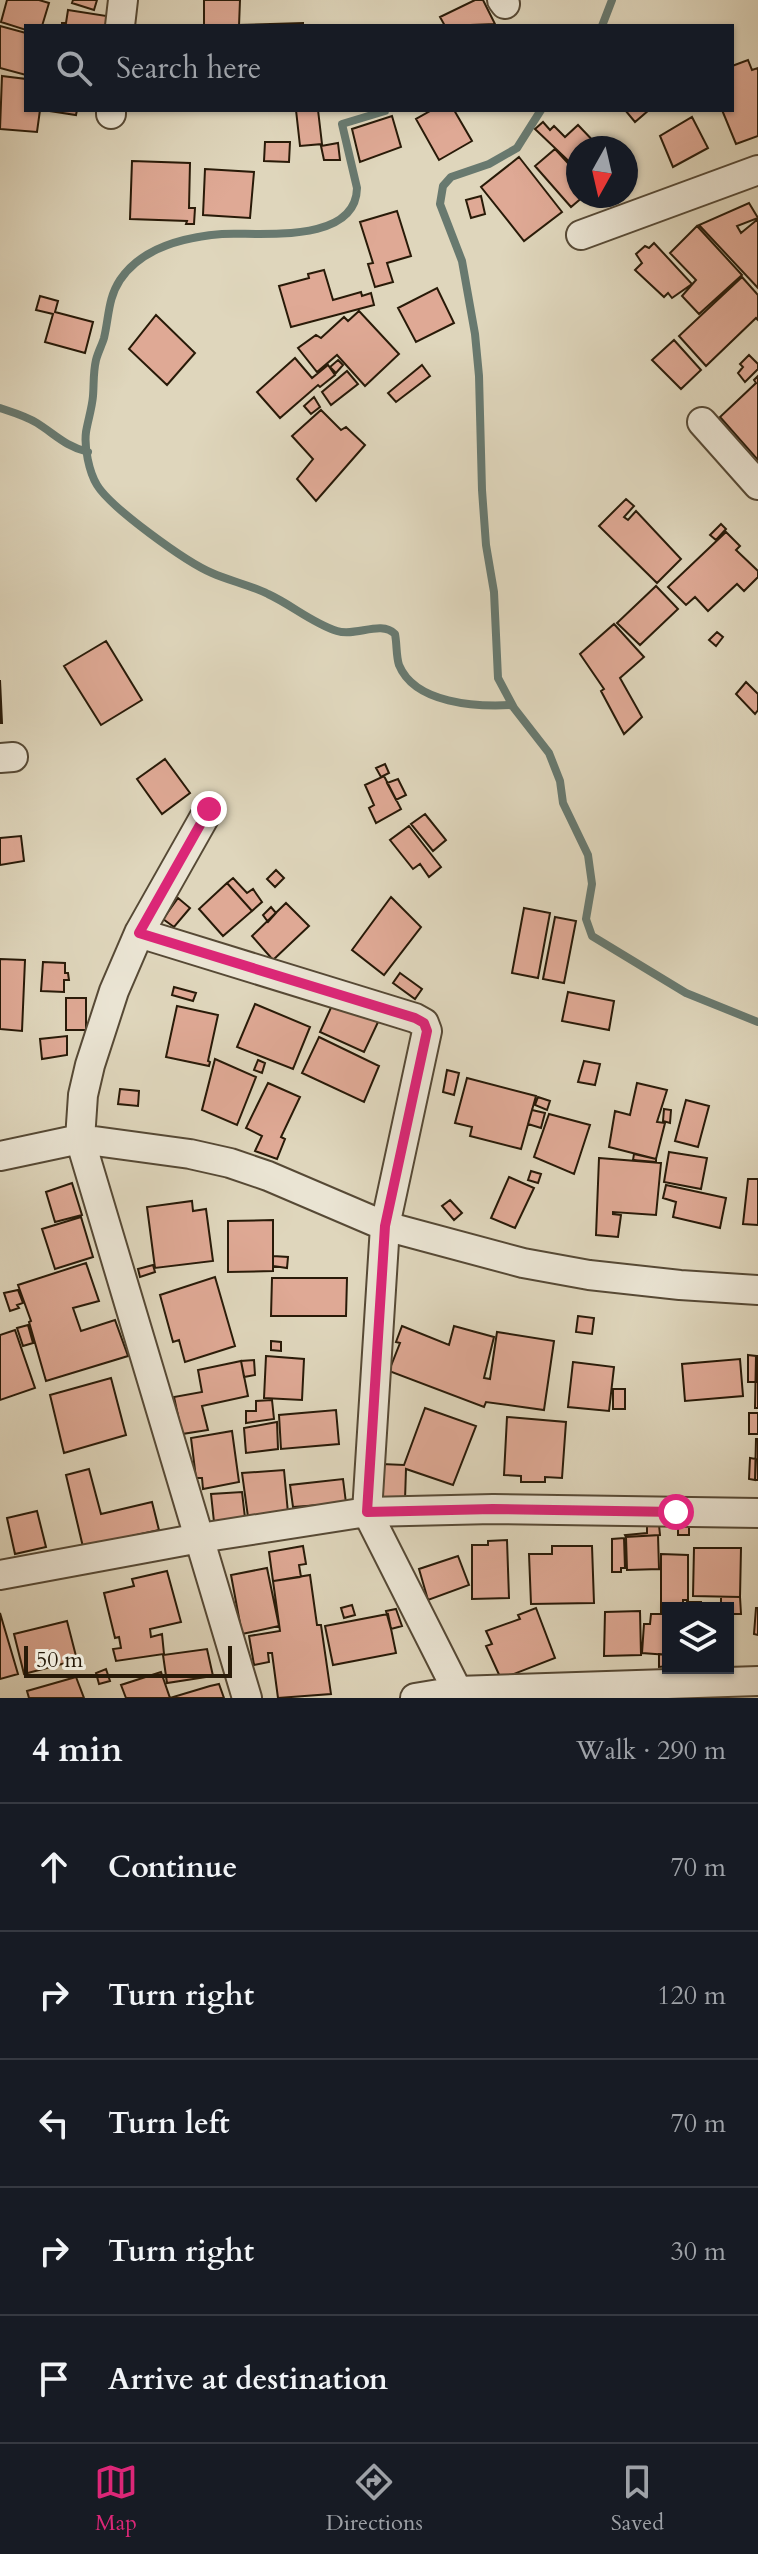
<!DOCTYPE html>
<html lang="en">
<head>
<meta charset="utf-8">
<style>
  :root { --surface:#171b24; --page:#242831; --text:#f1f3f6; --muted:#9ea1a6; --line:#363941; --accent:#db2777 }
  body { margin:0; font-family:Cardo,serif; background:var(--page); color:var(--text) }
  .controls { position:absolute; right:24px; bottom:24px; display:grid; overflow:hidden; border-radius:0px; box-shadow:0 2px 6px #0004 }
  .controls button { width:72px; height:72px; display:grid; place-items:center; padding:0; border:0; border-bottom:2px solid var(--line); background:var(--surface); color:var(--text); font:40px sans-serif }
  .compass { position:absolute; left:566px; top:136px; width:72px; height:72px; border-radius:50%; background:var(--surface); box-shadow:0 2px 6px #0004; rotate:188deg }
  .scale { position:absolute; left:24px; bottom:20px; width:208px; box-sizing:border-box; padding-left:8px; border:4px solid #281a08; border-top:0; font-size:22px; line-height:28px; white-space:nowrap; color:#281a08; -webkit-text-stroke:6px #eae4d3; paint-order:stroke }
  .stop { position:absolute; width:24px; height:24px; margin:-18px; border:6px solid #db2777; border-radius:50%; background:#fff }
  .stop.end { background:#db2777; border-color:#fff; box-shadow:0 2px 8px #0008 }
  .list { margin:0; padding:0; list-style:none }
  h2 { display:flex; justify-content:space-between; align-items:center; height:104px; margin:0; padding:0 32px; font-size:34px }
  h2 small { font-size:26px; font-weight:400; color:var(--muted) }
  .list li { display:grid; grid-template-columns:52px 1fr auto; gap:24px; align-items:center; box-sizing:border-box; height:128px; padding:0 32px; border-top:2px solid var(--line) }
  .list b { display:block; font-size:30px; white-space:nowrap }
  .list em { font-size:26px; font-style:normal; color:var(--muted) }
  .icon { flex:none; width:44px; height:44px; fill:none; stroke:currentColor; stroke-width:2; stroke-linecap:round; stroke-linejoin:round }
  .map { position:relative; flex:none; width:758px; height:1698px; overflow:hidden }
  .search { position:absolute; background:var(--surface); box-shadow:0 2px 6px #0004; left:24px; right:24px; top:24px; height:88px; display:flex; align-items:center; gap:20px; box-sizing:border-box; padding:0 28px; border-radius:0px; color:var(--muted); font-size:30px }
  .sheet { height:744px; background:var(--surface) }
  nav { display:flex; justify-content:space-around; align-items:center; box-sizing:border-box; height:112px; border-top:2px solid var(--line); background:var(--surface); font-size:22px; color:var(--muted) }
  nav a { display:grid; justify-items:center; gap:4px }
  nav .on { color:var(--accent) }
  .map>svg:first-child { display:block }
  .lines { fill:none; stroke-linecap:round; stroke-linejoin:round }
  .stream { stroke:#68796f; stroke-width:8 }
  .building { fill:#dfa995; stroke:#281a08; stroke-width:2 }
  .street-casing { stroke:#564935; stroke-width:32 }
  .street { stroke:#eae4d3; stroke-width:28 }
  .route { stroke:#db2777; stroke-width:10 }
</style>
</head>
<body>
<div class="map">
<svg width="758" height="1698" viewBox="0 0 758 1698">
  <rect width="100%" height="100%" fill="#dfd6bc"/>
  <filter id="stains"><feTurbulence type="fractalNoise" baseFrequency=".0025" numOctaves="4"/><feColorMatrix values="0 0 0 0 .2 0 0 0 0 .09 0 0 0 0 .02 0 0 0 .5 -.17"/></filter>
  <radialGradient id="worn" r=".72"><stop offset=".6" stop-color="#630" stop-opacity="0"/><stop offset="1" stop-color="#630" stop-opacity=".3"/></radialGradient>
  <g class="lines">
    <path class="stream" d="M602,26L612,0
      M541,110L517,148L489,164L451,177L443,186L440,204L462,261L475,334L479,376L482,490L486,545L494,592L498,678L514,708L549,753L560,781L563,803L588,855L592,884L586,919L592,936L686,993L758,1022
      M385,111L342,124L357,188C356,245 258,232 222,234C185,237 142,247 120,280C108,298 109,317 104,338C102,345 98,352 96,360C93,373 94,384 93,396C92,408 88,420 86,432C84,447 89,472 97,485C111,508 186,562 212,573C230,581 250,585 268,594C292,605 312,623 337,631C356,637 381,620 395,634C397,644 396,656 399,665C415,704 477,707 512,705
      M0,408C12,412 26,416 37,423C56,435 65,446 88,452"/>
  </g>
  <path class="building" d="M7,0H39L49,3L42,26H26V30L1,22Z
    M73,0H97L94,10L72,3Z
    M204,0H240L239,26H204Z
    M475,0H483L495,24L445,26L440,17Z
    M68,10L113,17L112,26H62V23H66Z
    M303,23V26H239V25Z
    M0,26L26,33V75L0,68Z
    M748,60L752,70L758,68V136L736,144L722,110H732V66Z
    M2,76L26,79V110H40L37,132L0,129Z
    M43,110H77L76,115Z
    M296,110H318L322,144L300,146Z
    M432,110H454L472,141L439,160L416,119Z
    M625,110H649L635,122Z
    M392,116L401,147L360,162L352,129Z
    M692,117L708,148L673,167L660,136Z
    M543,122L550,130L554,126L565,137L578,125L600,148H578V170L535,129Z
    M265,142H290L289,162L264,161Z
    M338,143L340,160H324L321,146Z
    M555,149L578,174V196H584L571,207L535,166Z
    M519,157L562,212L524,241L481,187Z
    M132,161L190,163L189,208H195L194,224H186L187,221L130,219Z
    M205,169L254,172L250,218L203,215Z
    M481,196L485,214L471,218L466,200Z
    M749,203L758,218L737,226L741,233L758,219V288L699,225Z
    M397,211L411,256L387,263L393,282L375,287L368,264L373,263L360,222Z
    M697,226L742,275L699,314L682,296L696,280L670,253Z
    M654,243L692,284L672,298L668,293L664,297L635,270L642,263L636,254L645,246L649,248Z
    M324,270L333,300L361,292L362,296L371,293L374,305L291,327L279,286L309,278L308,274Z
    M742,277L758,295V320L756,318L706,366L679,336Z
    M437,288L454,323L416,342L398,308Z
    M40,296L58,301L55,312L93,322L85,353L45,342L53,314L36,310Z
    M359,311L399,354L365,386L337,355L317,372L298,348L316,335L321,338L344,317L348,321Z
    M156,315L195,353L167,385L129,349Z
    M674,340L701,370L681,389L652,360Z
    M749,355L758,364V369L745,382L738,373L743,367L740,364Z
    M295,358L312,378L328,365L335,375L320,387L318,385L280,418L257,392Z
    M338,360L343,365L336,373L330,367Z
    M422,365L430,376L396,402L388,393Z
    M347,371L358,384L331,405L322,392Z
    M758,376V460L720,417L756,383L754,380Z
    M314,397L320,407L311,414L304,406Z
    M321,410L341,430L346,427L365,445L316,501L297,479L313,459L292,436Z
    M626,499L634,506L624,517L628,520L636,511L681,559L657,583L599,526Z
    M721,524L726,529L716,540L710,535Z
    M726,532L740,546L736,550L758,571V577L744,591L737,584L708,611L695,597L686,605L668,587Z
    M656,586L678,609L640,645L617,623Z
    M614,624L644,657L620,678L642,717L624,734L601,691L604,689L580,654Z
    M717,632L723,637L716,646L709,640Z
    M106,641L142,700L101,725L64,666Z
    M0,680L2,723H0Z
    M746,682L758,694V710L755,714L736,694Z
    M165,759L190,793L162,814L137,779Z
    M385,764L389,773L381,777L376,768Z
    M384,776L401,809L376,823L369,808L374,805L365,785Z
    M398,779L406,795L396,800L387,783Z
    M425,814L446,840L433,851L411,824Z
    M409,826L441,867L429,877L420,864L413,869L390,840Z
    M21,836L24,861L0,865V838Z
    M276,870L284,878L275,887L267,879Z
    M233,878L247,893L253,889L262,902L252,911L227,883Z
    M227,883L252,911L223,936L199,909Z
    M391,897L421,927L384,975L352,950Z
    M178,898L190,908L174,927L163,919Z
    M286,903L309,926L273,960L252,936Z
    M271,907L276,913L268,922L263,915Z
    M524,908L550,913L538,978L512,973Z
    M555,917L576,921L564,983L543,979Z
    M0,959L25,960L22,1031L0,1029Z
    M43,962L65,963V973H68L69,980H64V992L41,991Z
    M400,973L422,989L415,999L393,983Z
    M174,987L196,993L193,1001L172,995Z
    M568,992L614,1001L609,1030L562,1021Z
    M66,998H86V1030H66Z
    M334,1001L379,1020L364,1052L320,1032Z
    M255,1004L310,1027L293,1069L237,1047Z
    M177,1006L218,1015L208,1061L210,1062L209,1066L166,1057Z
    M67,1036V1055L42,1059L40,1039Z
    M319,1037L379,1066L364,1102L302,1073Z
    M215,1059L256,1077L237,1125L202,1110Z
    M258,1060L265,1063L262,1073L254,1070Z
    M584,1061L600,1064L595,1085L578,1082Z
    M447,1070L459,1073L454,1095L443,1092Z
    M467,1078L536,1096L521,1149L470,1136L472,1127L455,1123Z
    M268,1083L300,1097L281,1137L285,1139L277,1159L255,1151L262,1136L246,1128Z
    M637,1083L667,1090L657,1122L665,1123L656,1159L609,1147L615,1111L630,1115Z
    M120,1089L139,1091L138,1106L118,1104Z
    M538,1097L550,1101L547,1110L535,1105Z
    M686,1100L709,1106L698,1147L675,1141Z
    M664,1109L671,1110L670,1123L663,1121Z
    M532,1110L545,1113L541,1128L528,1124Z
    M549,1114L590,1125L574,1174L534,1157Z
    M669,1152L707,1158L701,1189L664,1182Z
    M634,1154L656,1159V1162L633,1160Z
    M599,1158L661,1163L656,1215L613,1212V1214L621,1215L618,1237L596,1235Z
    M531,1171L541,1174L538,1183L528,1180Z
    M509,1177L534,1188L515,1228L491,1218Z
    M748,1179H758V1225L743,1224Z
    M72,1183L82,1215L55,1222L46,1192Z
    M666,1185L726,1198L720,1228L673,1217L676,1202L663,1198Z
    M450,1200L462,1213L454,1220L442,1206Z
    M192,1201L193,1211L206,1209L213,1261L155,1268L147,1207Z
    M81,1217L93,1257L55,1269L42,1229Z
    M273,1220V1271L228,1272V1221Z
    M273,1256L288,1257L287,1268L273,1266Z
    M86,1263L99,1301L73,1308L81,1331L115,1320L128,1356L46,1381L29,1322L31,1321L18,1285Z
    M153,1265L155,1272L140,1277L138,1269Z
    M215,1277L235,1346L185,1362L179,1340L173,1342L160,1295Z
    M272,1278H347L346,1316H271Z
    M18,1290L23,1303L17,1305L19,1308L10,1311L4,1293Z
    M578,1316L594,1318L592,1334L576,1332Z
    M28,1325L33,1343L23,1346L17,1328Z
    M402,1326L449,1345L454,1326L494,1337L484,1378L490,1379L497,1332L554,1341L544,1410L486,1402L484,1407L389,1371L400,1343L396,1342Z
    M15,1330L35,1388L0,1400V1335Z
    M271,1341L281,1342V1351L271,1350Z
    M748,1355L756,1356V1382H748Z
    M266,1356L304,1359L302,1400L264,1398Z
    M756,1356H758V1408H755Z
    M740,1359L743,1396L685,1401L682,1364Z
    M254,1360L255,1375L244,1377L241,1361Z
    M241,1361L248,1396L202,1406L208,1430L182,1434L174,1397L202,1392L198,1370Z
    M573,1362L614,1367L609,1411L568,1407Z
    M111,1378L126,1435L64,1453L50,1395Z
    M613,1389H625V1409H613Z
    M272,1400L274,1419L246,1423V1411H256V1401Z
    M425,1408L476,1426L453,1485L406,1469L405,1500L381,1501L382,1464L404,1465Z
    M336,1410L339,1444L281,1449L279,1415Z
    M749,1413H758V1434H749Z
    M507,1417L566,1422L562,1478L545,1477V1482H521V1476L504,1475Z
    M277,1422L278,1449L246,1453L244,1428Z
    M232,1431L239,1482L203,1489L202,1478H196L191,1438Z
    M756,1439H758V1480H755Z
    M750,1458L756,1459L755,1480L749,1479Z
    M89,1469L101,1514L152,1502L159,1530L83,1547L66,1475Z
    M284,1470L288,1513L248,1517L242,1473Z
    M343,1479L346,1503L293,1507L290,1485Z
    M242,1492L245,1518L214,1522L211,1494Z
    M37,1511L46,1547L15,1554L7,1518Z
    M678,1521L689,1522V1535H678Z
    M647,1525H659L660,1535L626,1537L625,1535L647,1533Z
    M658,1535L659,1569L627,1570L626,1537Z
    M624,1538L625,1568H621V1572H612V1539Z
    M507,1540L509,1598L472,1599V1545H488V1541Z
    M303,1546L306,1564L299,1565L301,1577L273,1581L269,1552Z
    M552,1546H592L594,1603L531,1604L529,1554H552Z
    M694,1548H741L740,1597L693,1596Z
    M661,1554L688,1555V1600H683V1608H668V1655L642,1653L644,1624H650L651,1614H661Z
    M458,1556L469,1585L428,1600L419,1569Z
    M267,1568L279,1626L242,1634L231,1575Z
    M167,1571L181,1622L150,1629L151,1637L162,1634L164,1654L116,1661L113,1649L121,1648L119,1637L115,1638L104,1593L134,1586L132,1579Z
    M310,1575L317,1625H321L331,1694L278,1698L272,1653H268L269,1662L254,1665L249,1636L280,1631L273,1581Z
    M721,1597H740L741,1614H728V1608H721Z
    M687,1602H701V1608H687Z
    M352,1605L355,1615L344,1618L341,1608Z
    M536,1608L555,1658L501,1679L486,1646L492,1644L486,1631L520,1619L518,1615Z
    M756,1608H758V1635L754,1634Z
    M396,1609L402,1626L391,1629L386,1611Z
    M640,1611L641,1655L604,1656L605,1612Z
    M0,1613L18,1674L0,1679Z
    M388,1614L396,1653L333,1665L325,1626Z
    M67,1621L77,1660L24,1674L14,1634Z
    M207,1649L213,1676L167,1683L163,1655Z
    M659,1654L668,1655V1666L659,1667Z
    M106,1669L110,1681L99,1684L96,1673Z
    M161,1672L170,1698H126L121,1685Z
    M76,1677L84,1698H29L27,1691Z
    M219,1684L224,1698H170L210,1686Z"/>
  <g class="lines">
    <defs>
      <path id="street" d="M502,0L505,4
        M120,26L123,0
        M111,114V110
        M581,235L758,170
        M702,422L758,485
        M0,758L13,757
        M209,809L139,933L114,991L90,1065L83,1095L80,1139L247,1698
        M139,933L415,1018L424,1023L427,1031L385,1226L367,1512L461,1698
        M0,1156L80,1139L190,1154L230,1163L268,1176L385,1226L523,1263L589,1275L680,1285L758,1290
        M0,1575L200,1538L367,1512L493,1509L758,1513
        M415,1698L457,1691L758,1681"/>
    </defs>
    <use href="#street" class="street-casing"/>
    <use href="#street" class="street"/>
  </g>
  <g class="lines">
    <path class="route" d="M209,809L139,933L415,1018L424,1023L427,1031L385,1226L367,1512L493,1509L676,1512"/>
  </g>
  <rect width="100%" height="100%" filter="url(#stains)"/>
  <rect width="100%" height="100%" fill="url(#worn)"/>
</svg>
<div class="controls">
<button><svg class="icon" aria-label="layers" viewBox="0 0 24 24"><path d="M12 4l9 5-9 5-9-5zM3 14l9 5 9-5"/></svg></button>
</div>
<svg class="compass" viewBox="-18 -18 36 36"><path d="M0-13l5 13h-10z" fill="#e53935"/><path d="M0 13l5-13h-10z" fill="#9ea1a6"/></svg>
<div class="scale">50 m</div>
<div class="stop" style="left:676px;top:1512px"></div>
<div class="stop end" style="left:209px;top:809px"></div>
<div class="search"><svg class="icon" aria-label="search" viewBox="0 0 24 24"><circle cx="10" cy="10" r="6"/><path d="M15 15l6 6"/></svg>Search here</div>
</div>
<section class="sheet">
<h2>4 min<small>Walk · 290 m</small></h2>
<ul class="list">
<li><svg class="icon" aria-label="ahead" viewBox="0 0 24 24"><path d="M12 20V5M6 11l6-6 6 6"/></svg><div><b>Continue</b></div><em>70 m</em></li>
<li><svg class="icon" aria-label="right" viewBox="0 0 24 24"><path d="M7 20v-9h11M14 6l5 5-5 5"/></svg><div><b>Turn right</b></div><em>120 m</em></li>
<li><svg class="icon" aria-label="left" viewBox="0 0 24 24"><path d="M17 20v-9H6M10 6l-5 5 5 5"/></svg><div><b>Turn left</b></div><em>70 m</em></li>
<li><svg class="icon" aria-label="right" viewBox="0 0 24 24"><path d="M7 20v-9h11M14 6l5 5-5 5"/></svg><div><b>Turn right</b></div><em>30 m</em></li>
<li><svg class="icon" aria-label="arrive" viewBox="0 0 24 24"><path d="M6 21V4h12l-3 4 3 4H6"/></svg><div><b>Arrive at destination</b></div></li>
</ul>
</section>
<nav>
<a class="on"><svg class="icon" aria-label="map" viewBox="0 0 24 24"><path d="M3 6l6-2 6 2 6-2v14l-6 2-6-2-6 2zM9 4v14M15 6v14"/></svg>Map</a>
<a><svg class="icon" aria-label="directions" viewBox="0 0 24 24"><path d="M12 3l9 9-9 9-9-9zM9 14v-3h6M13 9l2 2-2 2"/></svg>Directions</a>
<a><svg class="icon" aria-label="saved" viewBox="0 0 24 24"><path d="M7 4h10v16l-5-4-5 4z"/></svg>Saved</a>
</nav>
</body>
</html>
